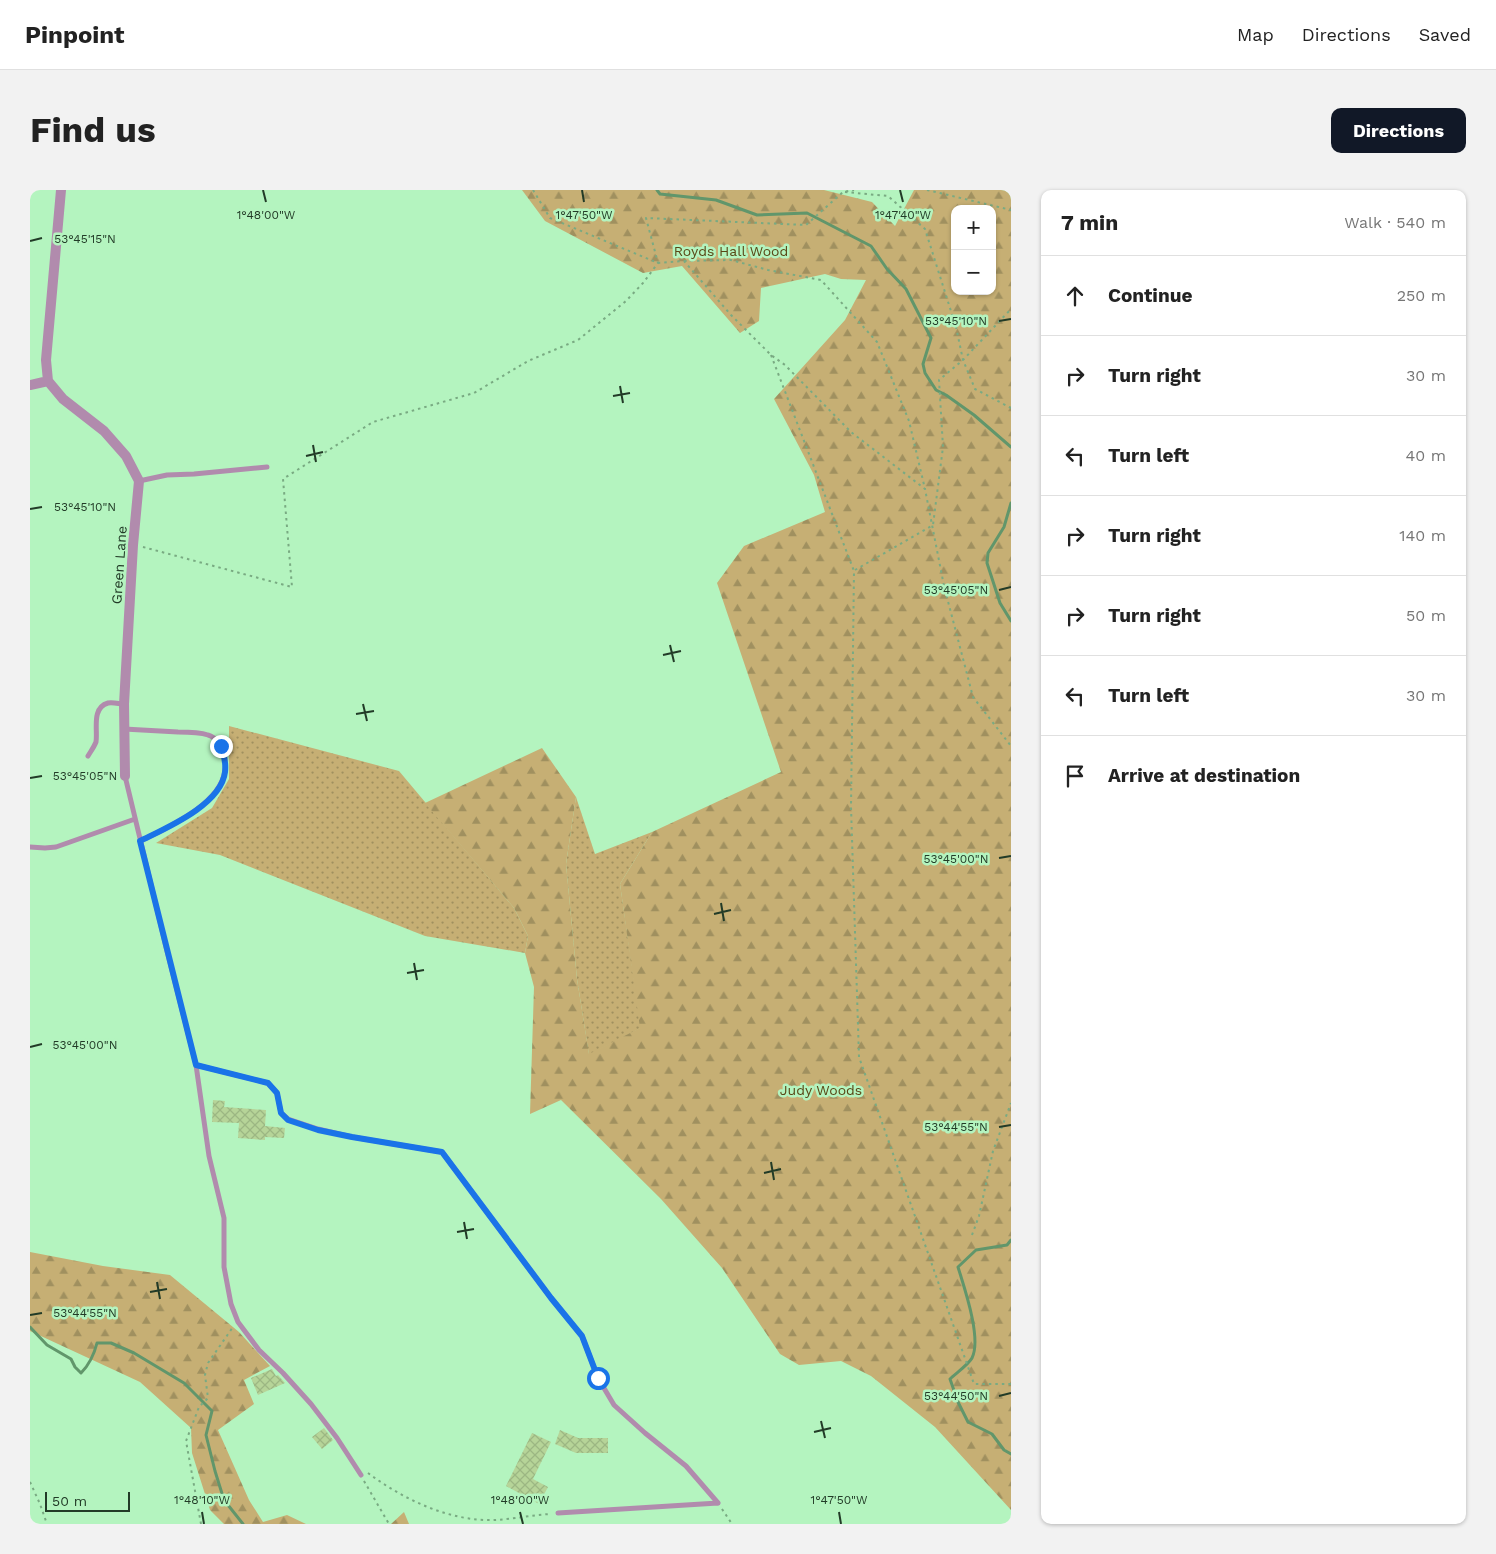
<!DOCTYPE html>
<html lang="en">
<head>
<meta charset="utf-8">
<style>
  :root { --surface:#fff; --page:#f2f2f2; --text:#222; --muted:#767676; --line:#e0e0e0; --accent:#111827 }
  body { margin:0; font-family:"Work Sans",sans-serif; background:var(--page); color:var(--text) }
  .controls { position:absolute; right:15px; top:15px; display:grid; overflow:hidden; border-radius:10px; box-shadow:0 1px 4px #0004 }
  .controls button { width:45px; height:45px; display:grid; place-items:center; padding:0; border:0; border-bottom:1px solid var(--line); background:var(--surface); color:var(--text); font:25px sans-serif }
  .scale { position:absolute; left:15px; bottom:12px; width:85px; box-sizing:border-box; padding-left:5px; border:2px solid #223b27; border-top:0; font-size:14px; line-height:18px; white-space:nowrap; color:#223b27; -webkit-text-stroke:4px #b4f4bf; paint-order:stroke }
  .stop { position:absolute; width:15px; height:15px; margin:-11px; border:4px solid #1a73e8; border-radius:50%; background:#fff }
  .stop.end { background:#1a73e8; border-color:#fff; box-shadow:0 1px 5px #0008 }
  .list { margin:0; padding:0; list-style:none }
  h2 { display:flex; justify-content:space-between; align-items:center; height:65px; margin:0; padding:0 20px; font-size:21px }
  h2 small { font-size:16px; font-weight:400; color:var(--muted) }
  .list li { display:grid; grid-template-columns:32px 1fr auto; gap:15px; align-items:center; box-sizing:border-box; height:80px; padding:0 20px; border-top:1px solid var(--line) }
  .list b { display:block; font-size:19px; white-space:nowrap }
  .list em { font-size:16px; font-style:normal; color:var(--muted) }
  .icon { flex:none; width:28px; height:28px; fill:none; stroke:currentColor; stroke-width:2; stroke-linecap:round; stroke-linejoin:round }
  .map { position:relative; flex:none; width:981px; height:1334px; overflow:hidden; border-radius:10px }
  header { display:flex; align-items:center; gap:30px; box-sizing:border-box; height:70px; padding:0 25px; background:var(--surface); border-bottom:1px solid var(--line) }
  header strong { font-size:24px }
  nav { display:flex; gap:28px; margin-inline-start:auto; font-size:18px }
  .intro { display:flex; align-items:center; justify-content:space-between; box-sizing:border-box; height:120px; padding:0 30px }
  h1 { margin:0; font-size:35px }
  .button { padding:12px 22px; border-radius:10px; background:var(--accent); color:#fff; font-size:18px; font-weight:700 }
  main { display:flex; gap:30px; padding:0 30px }
  aside { flex:1; background:var(--surface); border-radius:10px; box-shadow:0 1px 4px #0004 }
  .map>svg:first-child { display:block }
  .grass { fill:url(#grass-dots) }
  .forest { fill:url(#forest-firs); fill-rule:evenodd }
  .lines { fill:none; stroke-linecap:round; stroke-linejoin:round }
  .stream { stroke:#61966b; stroke-width:3 }
  .building { fill:url(#building-cross-hatch) }
  .path { stroke:#79aa82; stroke-width:2; stroke-dasharray:2.5 4; stroke-linecap:butt }
  .service { stroke:#b18bad; stroke-width:5 }
  .minor { stroke:#b18bad; stroke-width:10 }
  .route { stroke:#1a73e8; stroke-width:6 }
  .ticks { fill:none; stroke:#223b27; stroke-width:2 }
  .labels { text-anchor:middle; stroke-width:5; stroke-linejoin:round; paint-order:stroke }
  .park-label { font-size:14px; fill:#584615; stroke:#b4f4bf }
  .street-label { font-size:14px; fill:#223b27; stroke:#b4f4bf }
  .ticks-label { font-size:12px; text-anchor:middle; fill:#223b27; stroke:#b4f4bf; stroke-width:5; stroke-linejoin:round; paint-order:stroke }
</style>
</head>
<body>
<header>
<strong>Pinpoint</strong>
<nav><a>Map</a><a>Directions</a><a>Saved</a></nav>
</header>
<div class="intro"><h1>Find us</h1><a class="button">Directions</a></div>
<main>
<div class="map">
<svg width="981" height="1334" viewBox="0 0 981 1334">
  <defs>
    <pattern id="grass-dots" width="8" height="8" patternUnits="userSpaceOnUse" patternTransform="scale(1.25)"><rect width="8" height="8" fill="#c6af74"/><path d="M2 2h.1M6 6h.1" fill="none" stroke="#a0905f" stroke-width="1.8" stroke-linecap="round"/></pattern>
    <pattern id="forest-firs" width="22" height="20" patternUnits="userSpaceOnUse" patternTransform="scale(1.25)"><rect width="22" height="20" fill="#c6af74"/><path d="M5 1l3.5 6h-7zM16 11l3.5 6h-7z" fill="#a0905f"/></pattern>
    <pattern id="building-cross-hatch" width="8" height="8" patternUnits="userSpaceOnUse" patternTransform="scale(1.25)"><rect width="8" height="8" fill="#b6d498"/><path d="M0 0l8 8M0 8l8-8" fill="none" stroke="#9cb783"/></pattern>
  </defs>
  <rect width="100%" height="100%" fill="#b4f4bf"/>
  <path class="grass" d="M199,536L369,581L484,718L498,746L495,763L395,746L190,665L126,653L182,618L199,589Z
    M546,607L565,664L622,642L590,694L611,838L559,865L547,789L536,674Z"/>
  <path class="forest" d="M492,0H794L842,12L865,36L884,0H981V1320L905,1237L841,1186L811,1171L769,1175L750,1164L692,1078L631,1009L531,910L500,924L504,797L495,763L498,746L484,718L395,613L512,558L546,607L536,674L547,789L559,864L610,838L590,694L622,642L751,582L687,393L714,356L795,322L784,285L744,209L815,130L836,90L811,89L795,84L731,98L729,131L710,143L652,76L613,83L515,31ZM925,19H962V101H925Z
    M0,1062L73,1076L140,1085L209,1142L240,1176L214,1190L224,1214L188,1240L219,1310L233,1332L257,1325L276,1334H194L180,1320L162,1263L161,1238L110,1192L0,1141Z
    M374,1322L379,1334H361Z"/>
  <g class="lines">
    <path class="stream" d="M627,0L630,4L686,10L727,25L777,23L841,56L857,79L876,99L901,148L893,174L895,183L906,200L916,205L944,225L981,257
      M981,313L974,337L958,363L957,373L970,413L981,431
      M981,1050L977,1055L946,1060L928,1077C934,1097 952,1148 942,1168C939,1174 925,1184 920,1189L928,1212L938,1232L962,1244L974,1260L981,1264
      M0,1137L17,1155L41,1169L45,1177L51,1183C60,1174 64,1165 67,1153H81L104,1163L154,1193L182,1221L176,1245L185,1281L194,1310L213,1334"/>
  </g>
  <path class="building" d="M183,910L195,911L194,917L236,920L235,936L255,938L254,948L235,947V950L208,948L209,933L182,932Z
    M242,1179L246,1186L248,1185L255,1193L228,1205L221,1188Z
    M294,1238L303,1250L292,1259L282,1247Z
    M530,1240L548,1248H578V1263H546L525,1254Z
    M502,1243L521,1252L503,1289L518,1297L509,1314L476,1296Z"/>
  <g class="lines">
    <path class="path" d="M503,0L520,28L628,73L654,71L701,125L741,165L755,175L821,242L895,299L914,396L943,507L981,556
      M897,0L981,20
      M815,2L858,6L895,39L926,137L933,170L945,199L981,218
      M654,71L701,70L738,80L791,90L847,152L879,231L895,299
      M741,165L824,381L821,617L829,867L944,1194H981
      M113,357L262,397L253,289L343,232L444,203L498,171L548,150L596,111L613,93L628,73L616,28L776,35L813,2L824,0
      M825,380L903,335L913,257L909,190L933,170L981,119
      M942,1045L949,1026L963,961L981,913
      M338,1283C374,1310 421,1332 466,1330C484,1329 502,1325 520,1324
      M334,1291L359,1334
      M0,1292L10,1314L17,1334
      M692,1319L702,1334
      M171,1334L156,1251L169,1217L178,1208L175,1185L178,1173L203,1137"/>
    <path class="service" d="M109,291L137,285L164,284L237,277
      M94,539C112,540 130,541 148,542C158,542 169,542 178,545C186,547 192,557 194,565C206,608 141,636 110,651
      M58,566C61,561 64,557 66,552C68,540 61,518 78,513C83,512 90,514 94,514
      M95,586L136,757L166,875L179,966L194,1028V1077L201,1114L208,1132L229,1160L253,1183L281,1214L307,1248L331,1285
      M0,657L15,658L26,657L105,629
      M166,875L238,893L247,903L251,923L258,929L288,939L322,947L412,962L521,1108L552,1146L568,1188L584,1215L615,1243L656,1276L688,1313
      M528,1323L688,1313"/>
    <path class="minor" d="M18,191L33,209L74,241L96,266L109,291L103,355L94,514L95,586
      M18,191L16,170L31,0
      M0,195L18,191"/>
  </g>
  <g class="lines">
    <path class="route" d="M191,556C194,564 196,573 195,582C191,615 136,638 110,651L166,875L238,893L247,903L251,923L258,930L288,940L322,947L412,962L521,1108L552,1146L568,1188"/>
  </g>
  <path class="ticks" d="M233,0L236,12M552,0L554,12M870,0L873,12M0,51L12,48M969,131L981,129M590,196L593,213M583,206L600,203M283,255L286,272M276,266L293,262M0,319L12,317M969,400L981,397M640,455L644,472M633,465L651,461M333,514L337,531M326,524L344,521M0,588L12,586M969,668L981,666M691,713L694,731M684,724L701,720M384,773L387,790M377,783L394,780M0,857L12,854M969,937L981,935M741,972L744,990M734,983L751,979M434,1032L437,1049M427,1042L444,1039M127,1092L130,1109M120,1102L137,1099M0,1125L12,1123M969,1206L981,1203M791,1231L795,1248M784,1242L801,1238M172,1322L174,1334M490,1322L493,1334M809,1322L811,1334"/>
  <g class="labels">
    <g class="park-label">
      <text x="701" y="66">Royds Hall Wood</text>
      <text x="791" y="905">Judy Woods</text>
    </g>
    <g class="street-label">
      <text transform="translate(89 375) rotate(-86)" y="5">Green Lane</text>
    </g>
  </g>
  <g class="ticks-label">
    <text x="236" y="29">1°48'00"W</text>
    <text x="554" y="29">1°47'50"W</text>
    <text x="873" y="29">1°47'40"W</text>
    <text x="55" y="53">53°45'15"N</text>
    <text x="926" y="135">53°45'10"N</text>
    <text x="55" y="321">53°45'10"N</text>
    <text x="926" y="404">53°45'05"N</text>
    <text x="55" y="590">53°45'05"N</text>
    <text x="926" y="673">53°45'00"N</text>
    <text x="55" y="859">53°45'00"N</text>
    <text x="926" y="941">53°44'55"N</text>
    <text x="55" y="1127">53°44'55"N</text>
    <text x="926" y="1210">53°44'50"N</text>
    <text x="172" y="1314">1°48'10"W</text>
    <text x="490" y="1314">1°48'00"W</text>
    <text x="809" y="1314">1°47'50"W</text>
  </g>
</svg>
<div class="controls">
<button>+</button>
<button>−</button>
</div>
<div class="scale">50 m</div>
<div class="stop" style="left:568px;top:1188px"></div>
<div class="stop end" style="left:191px;top:556px"></div>
</div>
<aside>
<h2>7 min<small>Walk · 540 m</small></h2>
<ul class="list">
<li><svg class="icon" aria-label="ahead" viewBox="0 0 24 24"><path d="M12 20V5M6 11l6-6 6 6"/></svg><div><b>Continue</b></div><em>250 m</em></li>
<li><svg class="icon" aria-label="right" viewBox="0 0 24 24"><path d="M7 20v-9h11M14 6l5 5-5 5"/></svg><div><b>Turn right</b></div><em>30 m</em></li>
<li><svg class="icon" aria-label="left" viewBox="0 0 24 24"><path d="M17 20v-9H6M10 6l-5 5 5 5"/></svg><div><b>Turn left</b></div><em>40 m</em></li>
<li><svg class="icon" aria-label="right" viewBox="0 0 24 24"><path d="M7 20v-9h11M14 6l5 5-5 5"/></svg><div><b>Turn right</b></div><em>140 m</em></li>
<li><svg class="icon" aria-label="right" viewBox="0 0 24 24"><path d="M7 20v-9h11M14 6l5 5-5 5"/></svg><div><b>Turn right</b></div><em>50 m</em></li>
<li><svg class="icon" aria-label="left" viewBox="0 0 24 24"><path d="M17 20v-9H6M10 6l-5 5 5 5"/></svg><div><b>Turn left</b></div><em>30 m</em></li>
<li><svg class="icon" aria-label="arrive" viewBox="0 0 24 24"><path d="M6 21V4h12l-3 4 3 4H6"/></svg><div><b>Arrive at destination</b></div></li>
</ul>
</aside>
</main>
</body>
</html>
